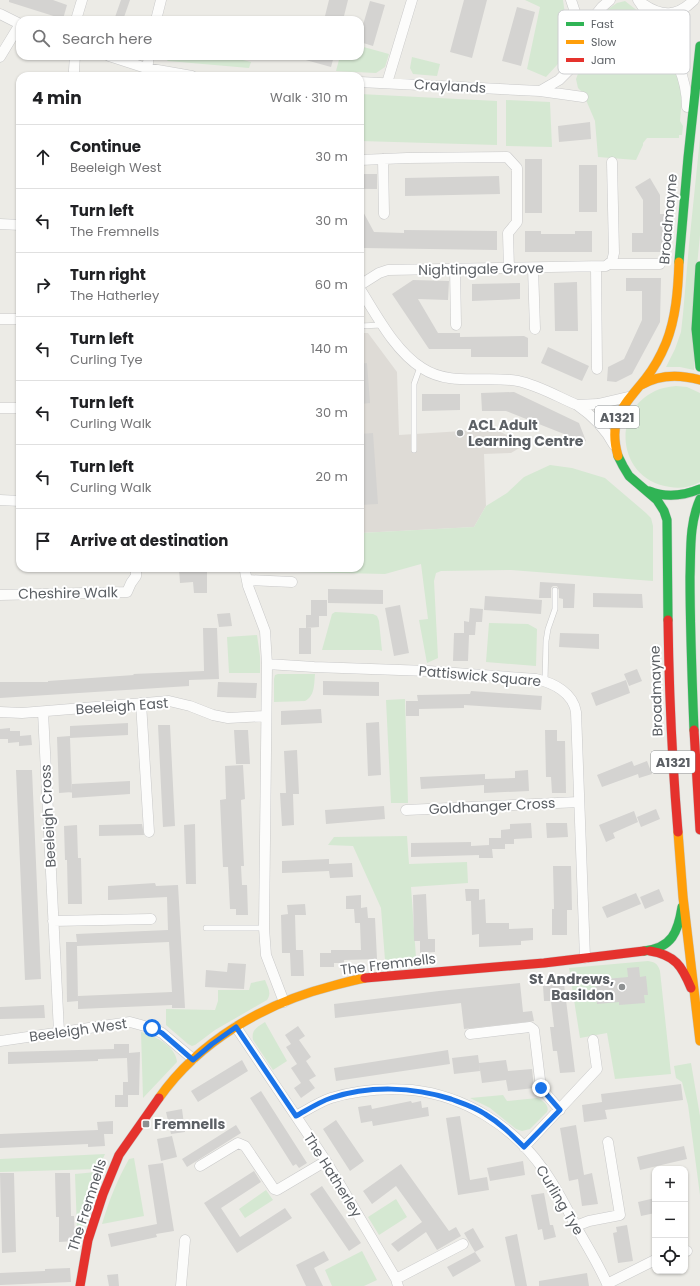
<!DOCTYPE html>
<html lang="en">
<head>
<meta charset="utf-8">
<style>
  :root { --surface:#fff; --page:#f2f2f2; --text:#202124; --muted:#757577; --line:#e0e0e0 }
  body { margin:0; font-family:Poppins,sans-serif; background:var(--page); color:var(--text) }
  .controls { position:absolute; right:12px; bottom:12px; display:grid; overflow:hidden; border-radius:8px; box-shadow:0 1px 3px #0004 }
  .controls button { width:36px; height:36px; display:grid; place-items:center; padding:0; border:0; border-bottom:1px solid var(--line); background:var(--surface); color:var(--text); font:20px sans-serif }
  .stop { position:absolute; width:12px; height:12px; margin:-9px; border:3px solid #1a73e8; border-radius:50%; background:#fff }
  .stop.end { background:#1a73e8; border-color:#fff; box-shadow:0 1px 4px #0008 }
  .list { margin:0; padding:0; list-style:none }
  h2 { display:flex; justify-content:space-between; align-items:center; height:52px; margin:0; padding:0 16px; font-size:17px }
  h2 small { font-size:13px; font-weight:400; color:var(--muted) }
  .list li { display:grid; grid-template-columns:26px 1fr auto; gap:12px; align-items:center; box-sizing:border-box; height:64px; padding:0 16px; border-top:1px solid var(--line) }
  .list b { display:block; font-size:15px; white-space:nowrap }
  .list p { margin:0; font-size:13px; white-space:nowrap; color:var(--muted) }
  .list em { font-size:13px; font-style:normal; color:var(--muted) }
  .icon { flex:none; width:22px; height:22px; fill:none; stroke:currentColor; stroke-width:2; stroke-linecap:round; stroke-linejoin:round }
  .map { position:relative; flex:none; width:700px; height:1286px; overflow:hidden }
  .search { position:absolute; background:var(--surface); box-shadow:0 1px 3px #0004; left:16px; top:16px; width:348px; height:44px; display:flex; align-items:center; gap:10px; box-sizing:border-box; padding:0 14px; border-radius:12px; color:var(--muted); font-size:15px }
  .panel { position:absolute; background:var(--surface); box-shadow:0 1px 3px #0004; left:16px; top:72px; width:348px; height:500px; border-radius:12px }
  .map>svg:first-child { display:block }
  .education { fill:#dedbd6 }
  .green { fill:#d5e8d2 }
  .building { fill:#d4d3d1; fill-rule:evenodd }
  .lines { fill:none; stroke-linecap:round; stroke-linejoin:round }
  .lane-casing { stroke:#c9c9c9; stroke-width:6 }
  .street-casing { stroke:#c9c9c9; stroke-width:11 }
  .fast-casing { stroke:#c9c9c8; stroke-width:10 }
  .slow-casing { stroke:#c9c9c8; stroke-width:10 }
  .jam-casing { stroke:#c9c9c8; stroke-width:10 }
  .lane { stroke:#fcfcfb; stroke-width:5 }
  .street { stroke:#fcfcfb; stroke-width:10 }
  .fast { stroke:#30b455; stroke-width:9 }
  .slow { stroke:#ff9f0a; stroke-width:9 }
  .jam { stroke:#e5322d; stroke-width:9 }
  .route { stroke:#1a73e8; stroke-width:5 }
  .poi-dot { fill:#8e9192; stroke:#fff; stroke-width:1.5 }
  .labels { text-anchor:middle; stroke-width:4; stroke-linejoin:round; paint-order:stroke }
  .shield { fill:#fff; stroke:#8d9093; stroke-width:1 }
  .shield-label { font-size:13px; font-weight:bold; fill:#5c6065 }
  .street-label { font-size:14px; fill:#5c6065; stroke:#fff }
  .poi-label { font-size:14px; font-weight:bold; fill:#5c6065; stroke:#fff; text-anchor:start }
  .key { fill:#fff; stroke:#cecfd1; stroke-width:1 }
  .key-label { font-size:11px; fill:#5c6065 }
</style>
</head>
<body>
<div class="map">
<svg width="700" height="1286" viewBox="0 0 700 1286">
  <rect width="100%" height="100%" fill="#ecebe6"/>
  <path class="education" d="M360,333H368L397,372L399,435L494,429L513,438L521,447L511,453L484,454L486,506L474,527L360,533Z"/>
  <path class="green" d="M525,0H563L565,14L575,23L567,54L546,77L527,69L540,7Z
    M625,1L639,12L673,62L680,82L682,98L680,121L683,126L682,135H679V138H647L643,143V145L636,160L598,157L595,121L583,93L578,88L576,79L590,42L599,22L607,10L617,3Z
    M360,46L389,54L385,67L376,73L336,71L340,56H360Z
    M162,56H226L251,62L249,68L168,61Z
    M412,57L440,64L437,76L413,74L410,68Z
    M360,94L497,101V145L360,141Z
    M506,100L550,102L552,147L506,146Z
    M700,138V235L697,266L694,370L680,367H666L675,349L681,332L683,314L689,245Z
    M676,386L687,387L700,393V482C691,487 680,489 670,487C619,481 609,413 655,391C661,388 668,387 676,386Z
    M550,465L572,468L605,478L646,513L651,518L653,526V581L511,570L441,571L436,573L434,581L438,658L427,663L419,620L428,619L421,564L385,574L249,571L250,568H360V533L474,527L486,506L507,493L524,477Z
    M335,612L373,614L377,616L379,621L382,651L379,650H322L332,614Z
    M489,623L528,624L537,629L536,666L486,662Z
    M257,635L260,656V673H229L227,637Z
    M278,674H315C314,684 315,696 305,701L274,702V679L275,675Z
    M405,699L408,803H391L386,700Z
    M407,836L409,864L467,862L468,883L411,887L416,958L385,960L381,908L353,846L328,845L334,837Z
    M648,961C655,962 658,964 660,971L671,1074L615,1079L607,1033L580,1038L569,968Z
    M265,980C268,988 272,993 267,1000L215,1030L195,1045L192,1046L188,1044L166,1025V1009L215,1010L218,1001V990H249L251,983Z
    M265,1022L287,1061L273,1070L253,1040C251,1030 257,1027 265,1022Z
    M141,1032C155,1036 176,1046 177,1062L143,1098Z
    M691,1063L700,1116V1195L688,1105L682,1082L676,1078L674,1066Z
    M503,1095L507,1101L537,1098C543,1100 550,1106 547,1112L530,1129L522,1131L516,1129L490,1108L470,1098Z
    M105,1154L98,1169L0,1172V1159Z
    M134,1158L144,1216L102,1224C109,1201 117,1180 129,1159Z
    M96,1172L91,1184L93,1189V1194L81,1230L77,1229L75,1174Z
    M266,1190L273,1200L245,1218L239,1209Z
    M396,1199L407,1217L379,1235L368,1217Z
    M362,1251L377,1280L364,1286H332L325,1270Z"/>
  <path class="building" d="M9,0H53L67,5L63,19L9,2Z
    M121,0H130L123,20H114Z
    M329,0H348L343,20H324Z
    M464,0H487L472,58L450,52Z
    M370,1L385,5L373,46L360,42V35Z
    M517,7L535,12L521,66L502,61Z
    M302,56H334L331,67L302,59Z
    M590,122L591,139L559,142L558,126Z
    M525,159H542V213H525Z
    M579,165H597V212H579Z
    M360,174H377V189H360Z
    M499,176L500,194L405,196V178Z
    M650,178L660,195V214H664V252H632V233H643V200L635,187Z
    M360,206L374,232L404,233V230L497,231V250L363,248L360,244Z
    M525,231H541V234H575V231H592V252H525Z
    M626,278H661L660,322L632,374L616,382L607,381L608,367L624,359L642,320V291H626Z
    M413,280L449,281L448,300L418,299L438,333H460V337L524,336L528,338V357H471V349H429L392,294Z
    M577,282L578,331H555L554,283Z
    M520,283V299L472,301V284Z
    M548,347L589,366L582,381L541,363Z
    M367,363L370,403L360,404V364Z
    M514,392L579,423L586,441L570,447L564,434L506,411H482L481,393Z
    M422,394H460V410L422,411Z
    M373,433L378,504L360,505V434Z
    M193,568H207V593H194L193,582L180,583L179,569Z
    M540,582L575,584L574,608H563V599L559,598V590L557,586H553L551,588V598H539Z
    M328,589L383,590V604L328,603Z
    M593,593L642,594L643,608L593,607Z
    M485,596L542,600L541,614L484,610Z
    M311,600H327V616H319V627L306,628V615H311Z
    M400,605L409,653L394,656L385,608Z
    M470,608L483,609L482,622H476L475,635H469L468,661H453L454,633H464V621L469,622Z
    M230,613L232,626L219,627L217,614Z
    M203,628H217L219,679L189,680V686L0,698V682H48V681L134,675L133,674L204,671Z
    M299,628H311V654H299Z
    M560,633L599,634V649L559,647Z
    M637,669L642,681L629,686L624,674Z
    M626,680L630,693L596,706L591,693Z
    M323,681L379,682V696L323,695Z
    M218,682L257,683L256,698L217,697Z
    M471,691L542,696L541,710L464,705V708L419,709V716H406V701H418L417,695L470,694Z
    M321,709L322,723L281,725V711Z
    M379,722L381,775L368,776L366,723Z
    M128,723V735L70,738L72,792L59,793L57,737L70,736V726Z
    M158,725H170L175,826L163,827Z
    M10,728V731H20V736L31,735L32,745L19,746V742L8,743V739H0V729Z
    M234,730H248L250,764H236Z
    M545,730H557V741H565L566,793H552L551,777H546Z
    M297,750L299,794H293L294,825L282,826L280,793H286L284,751Z
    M632,761L634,766L647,761L652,774L639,778L638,774L602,787L597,775Z
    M243,765L245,799L241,800L244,866H241L242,885H247L248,915H236V909H230L228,867H223L220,800L226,799L225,766Z
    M16,770H32L41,979L25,980Z
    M528,770L529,791L484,793V785L421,789L420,777L485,774V779L515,778V771Z
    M130,781V794L72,798V784Z
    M384,806L385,819L326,824L325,810Z
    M656,809L660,819L641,827L637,817Z
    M634,811L638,822L613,833L615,838L606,842L599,825Z
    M531,823L532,838L514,839V844H505V849H492L493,858H479V855L411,857V843L471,842V846L489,845V838H501V830L510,829V824Z
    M546,823H567L568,837L547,838Z
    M142,824L144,835L99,836V825Z
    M195,824L196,884H186L184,825Z
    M77,825L78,858H81L82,904H68L67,860H65L64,826Z
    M329,859V864L352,863L353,877L330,878L329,871L282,873V861Z
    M553,866H571L572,910H567V935H552V909H554Z
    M155,883L156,886L178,885L185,1008H172V1005L78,1009V1001L67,1002L66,942H77L76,934L168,930L167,897L108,900V886ZM169,942L172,992L78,996V1001L77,946Z
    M465,889H479V900L485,899L486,923H509V929L533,928V940L521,941V945L479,947V934L472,935L471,901H466Z
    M659,889L664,901L645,909L640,897Z
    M636,893L641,904L607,918L602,907Z
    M426,894L428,939H435V952L420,953V941H414L413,895Z
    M361,895V908L367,907L368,918H375L377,959L344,960V963H334V967H320V953H331V950H361L360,923H355L354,909H346V896Z
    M305,904L306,915H295L296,950H303L304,976H291L290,953H282L281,915L288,914L287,905Z
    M228,963L246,964L244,989L205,987L206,970L227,972Z
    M639,967L640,977L646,976L648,995H644L645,1003L619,1005V1002L597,1004L595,980L628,977L627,968Z
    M520,983L523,1012L532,1011L534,1021L464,1029L461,1003L335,1018L334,1004L439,991Z
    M564,984L575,1072L560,1073L557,1051H553L550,1027H554L551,1001H544L543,986Z
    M44,1005L45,1018L0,1019V1007Z
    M298,1026L305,1036L299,1040L311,1057L306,1061L316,1076L309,1080L315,1088L301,1098L294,1088L301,1083L291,1068L297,1064L286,1047L291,1044L285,1035Z
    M114,1044H129V1053L140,1052L139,1095H128V1107H115V1095H123V1082H128L127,1058L98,1059V1061L8,1064V1052L114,1049Z
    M448,1050L450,1064L336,1081L334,1068Z
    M478,1055L480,1071L454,1074L452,1058Z
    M242,1060L248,1071L198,1102L191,1091Z
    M506,1060L508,1071L532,1069L534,1088L508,1091L506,1080L482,1083L479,1063Z
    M681,1084L683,1100L605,1110L607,1119L584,1122L582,1105L602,1102L601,1094Z
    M261,1091L307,1163L299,1168L296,1164L293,1166L250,1098Z
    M411,1101L412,1103L421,1101L422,1108L428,1107L429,1116L373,1126L372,1121L361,1123L358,1107L371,1105L372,1109Z
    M182,1109L185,1132L171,1134L166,1112Z
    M460,1116L470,1180L487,1177L489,1190L458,1195L446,1118Z
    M336,1120L364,1161L350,1171L323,1129Z
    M113,1121V1134H104L105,1146L88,1147V1144L0,1148V1134L98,1130L97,1122Z
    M236,1125L241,1133L187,1167L182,1159Z
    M576,1125L584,1175L592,1173L598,1204L582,1206L578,1179L569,1181L560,1128Z
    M172,1136L177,1157L161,1161L157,1139Z
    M684,1146L687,1159L640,1170L637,1157Z
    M523,1161L525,1175L490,1181L487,1168Z
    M163,1163L174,1231L156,1234L157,1237L111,1247L108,1234L157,1224L148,1165Z
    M401,1164L449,1231L456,1227L461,1236L437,1250L426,1232L398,1252L391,1244L422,1222L396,1186L372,1204L363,1191Z
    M254,1171L261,1182L221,1208L240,1237L285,1208L292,1218L237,1253L204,1203Z
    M0,1173H14L16,1252L2,1253Z
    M55,1173H70L71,1216H74L75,1241L59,1242V1217H56Z
    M322,1186L361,1243L349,1251L310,1194Z
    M544,1193L550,1225H553L556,1237L544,1240L542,1229L538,1230L531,1195Z
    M655,1198V1213L641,1216L638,1202Z
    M627,1225L633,1261L618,1263L613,1233L617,1232L616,1227Z
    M473,1228L484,1247L475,1252L464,1233Z
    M517,1234L527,1286H515L505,1237Z
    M324,1251L329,1260L314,1268L323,1286H306L296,1265Z
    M475,1252L481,1261L453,1277L447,1267Z
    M70,1268L71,1282L0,1285V1273L45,1271V1269Z
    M587,1273L589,1286H539V1281Z
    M118,1274L119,1286H109L107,1275Z"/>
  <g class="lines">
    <defs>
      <path id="lane" d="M360,326L382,325
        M414,450V384L420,367
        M545,681L546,641L548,629L555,609V590
        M206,928H264"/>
      <path id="street" d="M571,0L575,12L585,28
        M638,0C644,8 649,18 654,26C672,53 687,73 687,107
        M643,4C662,17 677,17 694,0
        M0,14L20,24
        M76,20L82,0
        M156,20L161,0
        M109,56L146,68L192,76
        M0,57L20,24
        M74,76V70L75,56
        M146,76L149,56
        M360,82L540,91L559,80L571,68L585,28L602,7L610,0
        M387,83L412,0
        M540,91L583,97
        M383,159L384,214
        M360,160L407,158L507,157L517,168V222L508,233L509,269
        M0,224L20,225
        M609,264H660
        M596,267L597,369
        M533,268L535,329
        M455,269L456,325
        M360,285L379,273L388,270L606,266L612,261L614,253L612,162
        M360,289C377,316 395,351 422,368C451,387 485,375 518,381C538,385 558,397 577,405C593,416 605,428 614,445
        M0,319H20
        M577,405L598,404L628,397
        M0,408H20
        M0,500L20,501
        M245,571L248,586L265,631L267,664L264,928L266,955L284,1002
        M247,580L292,582
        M0,595L127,592L131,583L136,576V568
        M267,664L314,667L428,671L536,679C554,683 573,693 576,712L585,958
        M141,703L149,832
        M0,712L22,713L169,701L190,706L213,715L228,718L266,716
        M43,712L59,1032
        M406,810L579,802
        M53,921L151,919
        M236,1027L326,1161L396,1279L398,1286
        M470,1034L530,1027L534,1030L541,1088L560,1110
        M0,1041L130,1022L152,1028L162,1033L193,1059
        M296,1116C307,1110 319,1102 331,1098C357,1090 386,1088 412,1090C465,1096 513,1126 543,1169C557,1188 567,1209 578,1230C588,1248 600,1267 608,1286
        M524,1147L597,1069L593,1040
        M200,1166L238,1143L245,1146L274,1189L277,1190L326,1161
        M576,1226L589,1221L620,1215L608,1142
        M685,1251H687
        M396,1279L463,1244
        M607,1284L655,1260
        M181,1286L185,1240"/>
      <path id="fast" d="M679,262L688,158L700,46
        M700,266L696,329L700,367
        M618,456L623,466L629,476L657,500L664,511L667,520L668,620
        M649,491C666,498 683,496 700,489
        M694,730C692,679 690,628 690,577C691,550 689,524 700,499
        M644,951C672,948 678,932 682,907"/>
      <path id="slow" d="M641,385C660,374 679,374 700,380
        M618,456C607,417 625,405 646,378C654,368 661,355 666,343C676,318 678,290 679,262
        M678,832L683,897L700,1041
        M159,1098C199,1041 265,1003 332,986C343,983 354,980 365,978"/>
      <path id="jam" d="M668,620C669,690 672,761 678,832
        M694,730L700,830
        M650,951C675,955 682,966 691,988
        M365,978L544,963L644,951
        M80,1286L88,1240L103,1194L119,1155L159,1098"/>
    </defs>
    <use href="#lane" class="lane-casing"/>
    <use href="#street" class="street-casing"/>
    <use href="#fast" class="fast-casing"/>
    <use href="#slow" class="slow-casing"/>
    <use href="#jam" class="jam-casing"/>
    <use href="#lane" class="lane"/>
    <use href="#street" class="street"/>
    <use href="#fast" class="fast"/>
    <use href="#slow" class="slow"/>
    <use href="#jam" class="jam"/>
  </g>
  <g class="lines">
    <path class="route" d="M152,1028L162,1033L193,1060L212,1044L236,1027L296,1116C307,1110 319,1102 331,1098C370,1085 413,1087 451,1099C462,1103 475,1107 485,1114C500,1123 512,1135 524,1147L560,1110L541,1088"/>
  </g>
  <g class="poi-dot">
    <circle cx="460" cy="433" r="4"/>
    <circle cx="622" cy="987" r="4"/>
    <rect x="142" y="1120" width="8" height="8" rx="2"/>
  </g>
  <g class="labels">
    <g class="shield">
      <rect x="595" y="406" width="44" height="22" rx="3"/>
      <rect x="651" y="751" width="44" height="22" rx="3"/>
    </g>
    <g class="shield-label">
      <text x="617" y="422">A1321</text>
      <text x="673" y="767">A1321</text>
    </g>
    <g class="street-label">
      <text transform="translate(450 86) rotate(3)" y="5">Craylands</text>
      <text transform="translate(668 219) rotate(-85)" y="5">Broadmayne</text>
      <text transform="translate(481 269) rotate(-1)" y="5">Nightingale Grove</text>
      <text transform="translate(68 593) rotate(-1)" y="5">Cheshire Walk</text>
      <text transform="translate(480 676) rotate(5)" y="5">Pattiswick Square</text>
      <text transform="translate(656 691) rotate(-92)" y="5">Broadmayne</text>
      <text transform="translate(122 706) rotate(-4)" y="5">Beeleigh East</text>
      <text transform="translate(492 806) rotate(-3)" y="5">Goldhanger Cross</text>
      <text transform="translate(48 816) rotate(-93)" y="5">Beeleigh Cross</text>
      <text transform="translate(388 964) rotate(-7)" y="5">The Fremnells</text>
      <text transform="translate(78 1030) rotate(-8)" y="5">Beeleigh West</text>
      <text transform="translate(333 1175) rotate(58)" y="5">The Hatherley</text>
      <text transform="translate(560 1200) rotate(59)" y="5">Curling Tye</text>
      <text transform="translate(87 1205) rotate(-72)" y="5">The Fremnells</text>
    </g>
    <g class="poi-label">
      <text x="468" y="430">ACL Adult<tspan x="468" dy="16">Learning Centre</tspan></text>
      <text x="614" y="984" text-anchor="end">St Andrews,<tspan x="614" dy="16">Basildon</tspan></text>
      <text x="154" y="1129">Fremnells</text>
    </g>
  </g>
  <rect x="558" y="10" width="132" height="64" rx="6" class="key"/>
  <rect x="566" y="22" width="18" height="4" fill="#30b455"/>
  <rect x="566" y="40" width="18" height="4" fill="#ff9f0a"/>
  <rect x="566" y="58" width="18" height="4" fill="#e5322d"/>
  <g class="key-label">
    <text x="591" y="28">Fast</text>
    <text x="591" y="46">Slow</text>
    <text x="591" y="64">Jam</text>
  </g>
</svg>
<div class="controls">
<button>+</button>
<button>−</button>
<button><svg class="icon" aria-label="locate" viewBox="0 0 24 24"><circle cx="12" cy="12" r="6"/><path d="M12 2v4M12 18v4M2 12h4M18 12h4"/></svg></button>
</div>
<div class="stop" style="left:152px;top:1028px"></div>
<div class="stop end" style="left:541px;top:1088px"></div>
<div class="search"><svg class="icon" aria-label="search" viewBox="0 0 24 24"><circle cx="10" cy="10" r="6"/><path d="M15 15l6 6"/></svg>Search here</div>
<section class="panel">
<h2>4 min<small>Walk · 310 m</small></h2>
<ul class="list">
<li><svg class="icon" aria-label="ahead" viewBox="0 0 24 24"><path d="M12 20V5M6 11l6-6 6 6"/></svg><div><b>Continue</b><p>Beeleigh West</p></div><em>30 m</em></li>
<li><svg class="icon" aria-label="left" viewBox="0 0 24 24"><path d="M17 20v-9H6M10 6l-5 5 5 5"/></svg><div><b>Turn left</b><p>The Fremnells</p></div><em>30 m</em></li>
<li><svg class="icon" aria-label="right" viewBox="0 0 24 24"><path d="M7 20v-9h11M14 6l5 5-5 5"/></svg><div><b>Turn right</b><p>The Hatherley</p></div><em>60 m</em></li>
<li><svg class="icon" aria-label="left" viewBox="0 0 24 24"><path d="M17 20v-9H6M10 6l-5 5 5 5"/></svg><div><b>Turn left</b><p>Curling Tye</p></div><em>140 m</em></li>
<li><svg class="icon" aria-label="left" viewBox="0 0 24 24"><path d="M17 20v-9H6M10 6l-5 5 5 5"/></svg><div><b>Turn left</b><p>Curling Walk</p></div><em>30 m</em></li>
<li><svg class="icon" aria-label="left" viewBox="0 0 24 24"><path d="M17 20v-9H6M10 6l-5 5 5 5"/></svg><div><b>Turn left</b><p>Curling Walk</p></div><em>20 m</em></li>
<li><svg class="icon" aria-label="arrive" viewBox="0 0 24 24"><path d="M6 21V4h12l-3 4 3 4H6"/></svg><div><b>Arrive at destination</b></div></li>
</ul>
</section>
</div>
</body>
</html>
